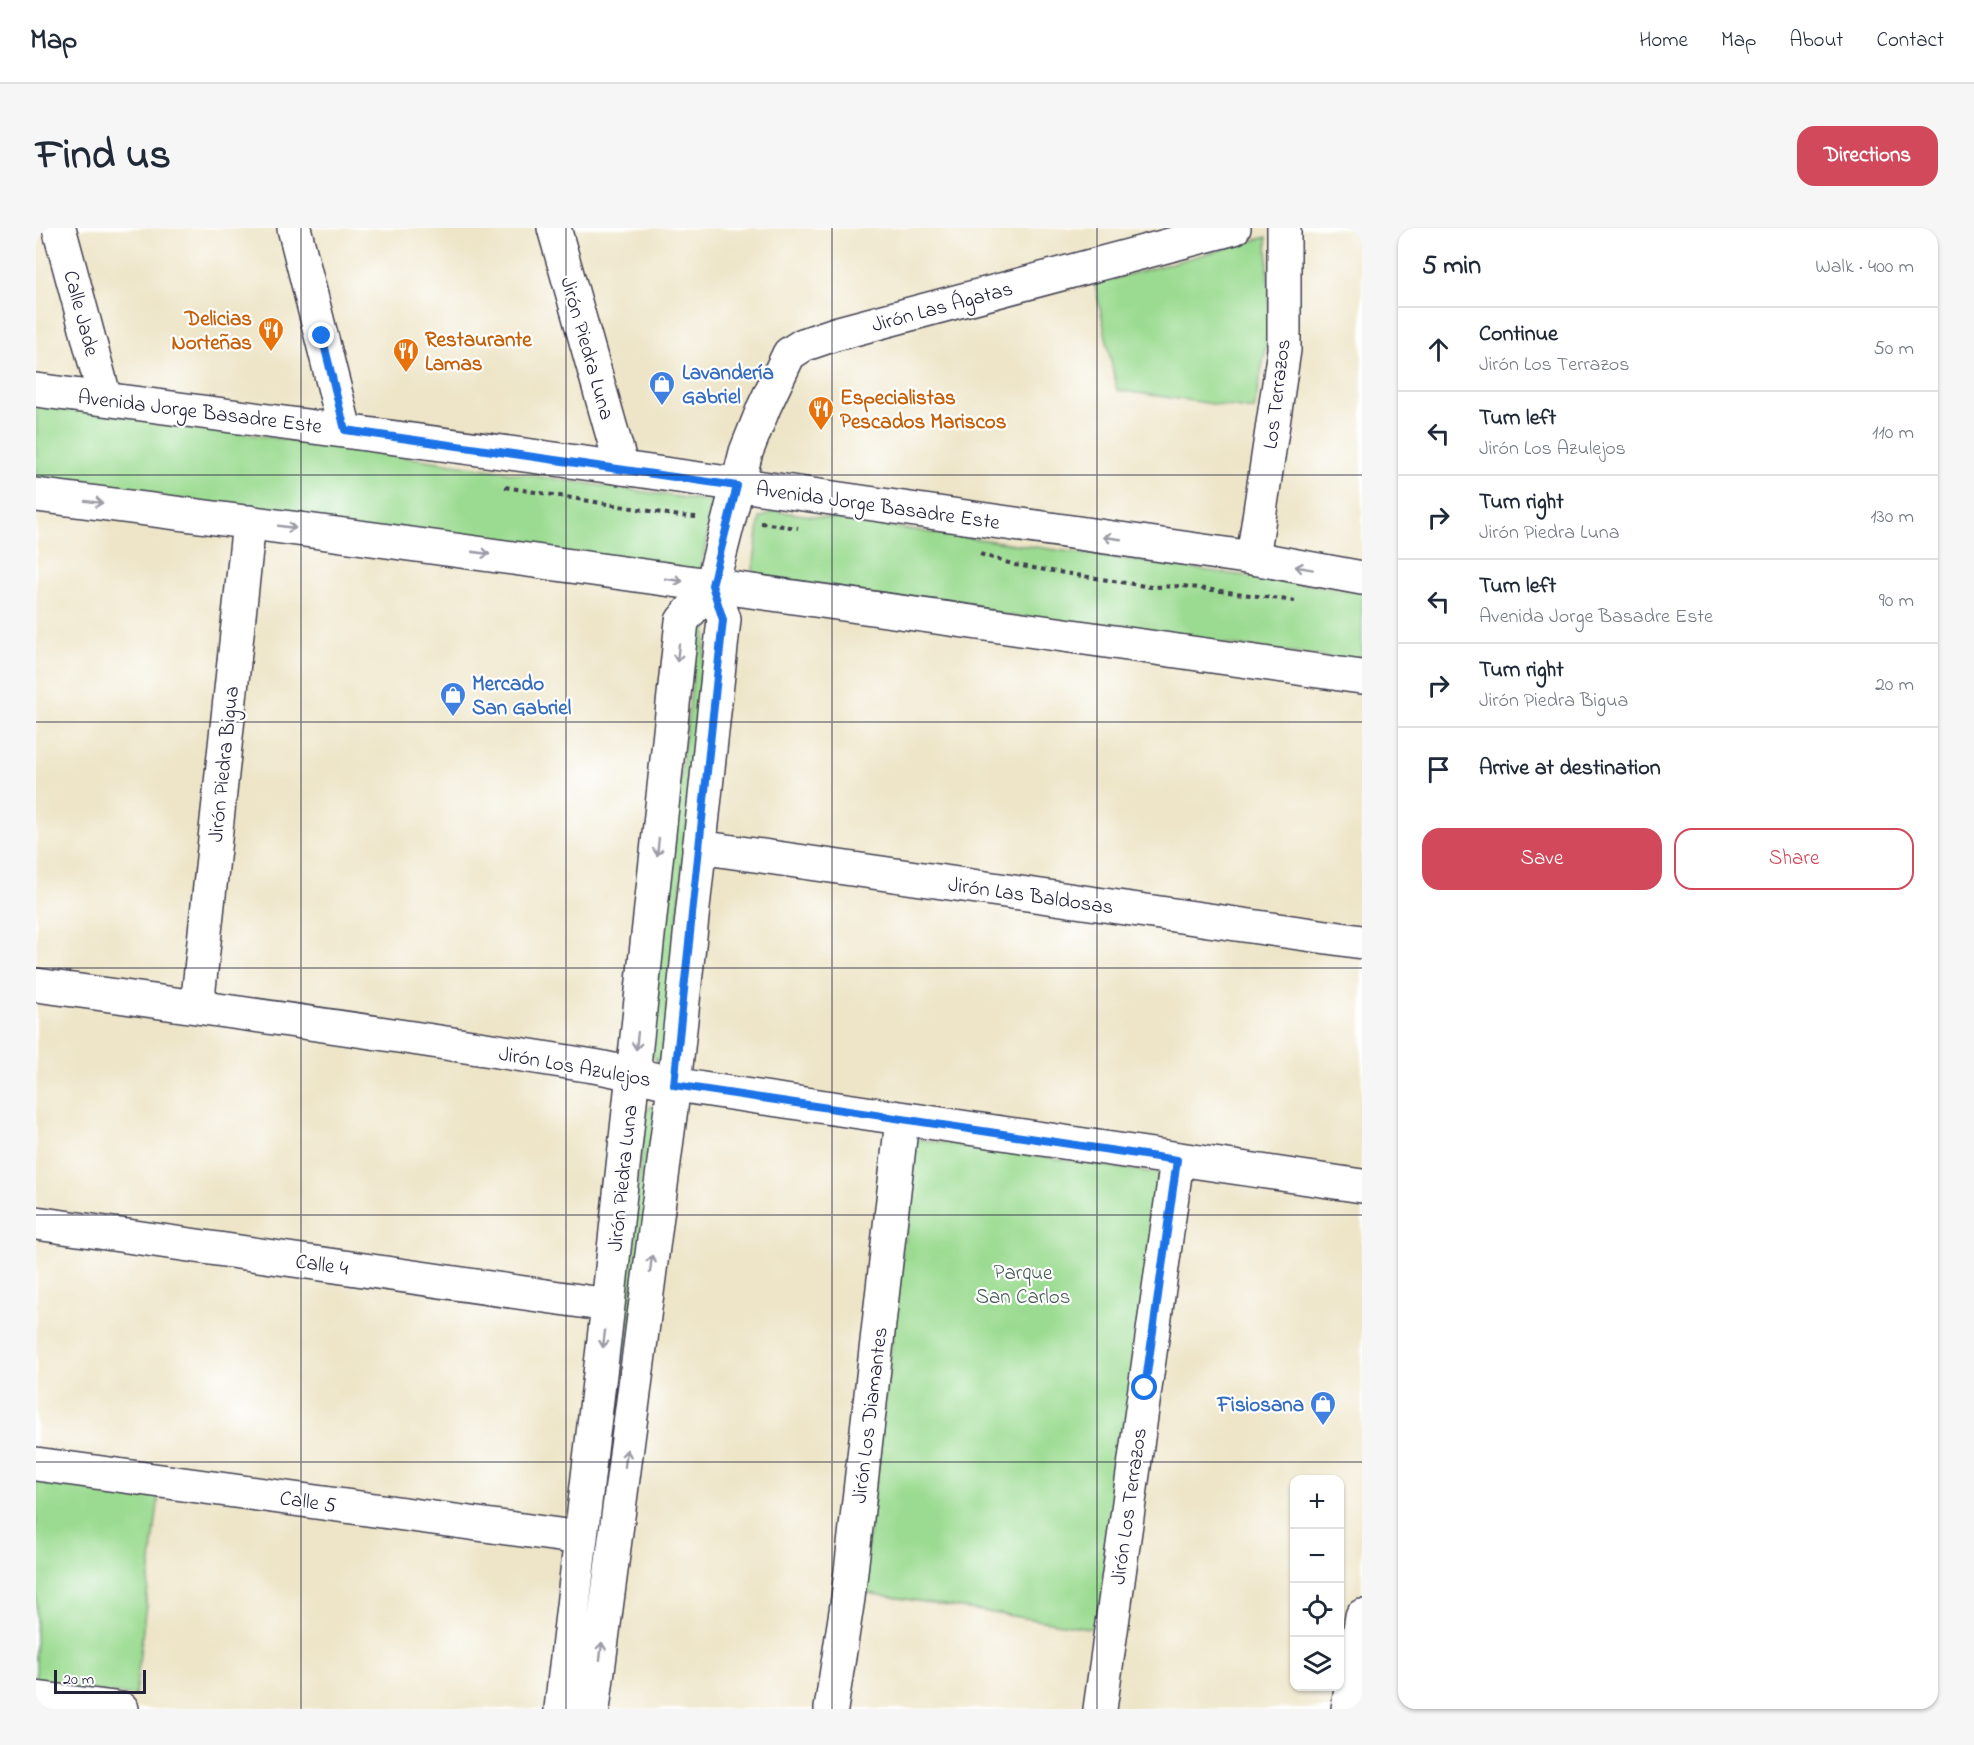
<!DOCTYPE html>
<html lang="en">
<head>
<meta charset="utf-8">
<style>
  :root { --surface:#fff; --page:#f6f6f7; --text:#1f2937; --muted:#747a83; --line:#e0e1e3; --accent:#d1495b }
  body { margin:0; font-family:"Indie Flower",sans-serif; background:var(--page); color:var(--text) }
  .controls { position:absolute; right:18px; bottom:18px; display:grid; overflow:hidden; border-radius:12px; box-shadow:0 2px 4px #0004 }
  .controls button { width:54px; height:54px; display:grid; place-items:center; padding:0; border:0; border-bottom:2px solid var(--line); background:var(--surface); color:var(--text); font:30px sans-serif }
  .scale { position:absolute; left:18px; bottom:15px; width:92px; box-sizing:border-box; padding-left:6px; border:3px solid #22223b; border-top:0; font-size:16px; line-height:21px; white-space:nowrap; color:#22223b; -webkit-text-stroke:4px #fff; paint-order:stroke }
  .stop { position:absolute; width:18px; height:18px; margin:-14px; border:4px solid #1a73e8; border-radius:50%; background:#fff }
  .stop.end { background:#1a73e8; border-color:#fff; box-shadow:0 2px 6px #0008 }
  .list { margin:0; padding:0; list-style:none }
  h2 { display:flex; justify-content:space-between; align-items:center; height:78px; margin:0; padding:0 24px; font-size:26px }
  h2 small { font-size:20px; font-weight:400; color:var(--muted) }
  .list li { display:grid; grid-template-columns:39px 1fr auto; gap:18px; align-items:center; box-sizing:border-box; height:84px; padding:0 24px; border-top:2px solid var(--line) }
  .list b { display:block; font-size:22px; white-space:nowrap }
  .list p { margin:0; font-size:20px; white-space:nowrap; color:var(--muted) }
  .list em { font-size:20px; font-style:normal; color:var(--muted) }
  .actions { display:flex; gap:12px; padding:18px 24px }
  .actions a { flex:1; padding:14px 0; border:2px solid var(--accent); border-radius:18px; text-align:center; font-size:21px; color:var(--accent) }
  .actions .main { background:var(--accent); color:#fff }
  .icon { flex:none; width:33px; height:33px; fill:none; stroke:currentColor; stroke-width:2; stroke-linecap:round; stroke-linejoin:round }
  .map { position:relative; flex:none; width:1326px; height:1481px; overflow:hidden; border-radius:18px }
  header { display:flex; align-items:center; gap:36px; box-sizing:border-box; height:84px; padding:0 30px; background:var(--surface); border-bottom:2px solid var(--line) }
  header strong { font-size:28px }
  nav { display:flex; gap:33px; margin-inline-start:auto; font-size:21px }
  .intro { display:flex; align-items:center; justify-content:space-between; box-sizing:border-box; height:144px; padding:0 36px }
  h1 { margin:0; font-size:42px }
  .button { padding:15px 27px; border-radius:18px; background:var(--accent); color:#fff; font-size:21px; font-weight:700 }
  main { display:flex; gap:36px; padding:0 36px }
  aside { flex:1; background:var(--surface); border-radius:18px; box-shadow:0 2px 4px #0004 }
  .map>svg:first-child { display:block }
  .green { fill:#9bdb91; stroke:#5e7e66; stroke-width:1.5 }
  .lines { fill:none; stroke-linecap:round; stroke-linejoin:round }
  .minor-casing { stroke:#413f50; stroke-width:36 }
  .major-casing { stroke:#413f50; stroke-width:36 }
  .path { stroke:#413f50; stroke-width:4; stroke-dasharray:4.5 4.5; stroke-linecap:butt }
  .minor { stroke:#fff; stroke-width:33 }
  .major { stroke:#fff; stroke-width:33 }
  .oneway { stroke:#9c9ca7 }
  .route { stroke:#1a73e8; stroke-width:8 }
  .grid { fill:none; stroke:#22223b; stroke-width:1.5; stroke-opacity:0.55 }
  .labels { text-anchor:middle; stroke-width:4.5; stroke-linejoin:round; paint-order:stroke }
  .street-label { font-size:21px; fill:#22223b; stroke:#fff }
  .food-label { font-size:21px; font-weight:bold; fill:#c56008; stroke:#fff; text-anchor:start }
  .shop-label { font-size:21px; font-weight:bold; fill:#366cbe; stroke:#fff; text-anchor:start }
  .park-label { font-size:21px; fill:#465a55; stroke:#fff }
</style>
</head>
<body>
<header>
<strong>Map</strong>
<nav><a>Home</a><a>Map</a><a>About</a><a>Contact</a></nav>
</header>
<div class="intro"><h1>Find us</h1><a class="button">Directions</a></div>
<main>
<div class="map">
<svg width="1326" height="1481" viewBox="0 0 1326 1481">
  <rect width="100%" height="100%" fill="#fff"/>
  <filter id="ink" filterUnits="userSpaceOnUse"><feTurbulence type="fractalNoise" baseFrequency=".0167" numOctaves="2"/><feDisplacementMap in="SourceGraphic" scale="12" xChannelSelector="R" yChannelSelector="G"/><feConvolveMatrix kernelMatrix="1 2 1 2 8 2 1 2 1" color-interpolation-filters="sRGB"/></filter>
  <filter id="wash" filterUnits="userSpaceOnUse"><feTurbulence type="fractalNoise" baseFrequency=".008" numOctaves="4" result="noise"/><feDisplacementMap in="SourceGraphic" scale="24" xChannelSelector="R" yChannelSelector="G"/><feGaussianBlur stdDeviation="1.35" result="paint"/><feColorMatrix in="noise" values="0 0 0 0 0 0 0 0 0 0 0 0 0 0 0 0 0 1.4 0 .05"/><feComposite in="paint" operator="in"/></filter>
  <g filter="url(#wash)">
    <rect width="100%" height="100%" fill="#eee5c8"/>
    <path class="green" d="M1231,9L1234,97L1218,182L1081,162L1059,56Z
      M0,175L677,274L664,347L0,257Z
      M739,283L1326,364V434L723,355L717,342L724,290Z
      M672,388L628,828L623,836L617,828L614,805L663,397Z
      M614,878L620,882L624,895L539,1481L610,886Z
      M880,911L1127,946L1064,1402L826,1364Z
      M0,1250L123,1267L99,1468L0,1456Z"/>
  </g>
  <g filter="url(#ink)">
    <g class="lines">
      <defs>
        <path id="minor" d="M23,0L69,171
          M258,0L309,202
          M518,0L586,240
          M1217,330L1248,122V0
          M663,619L1326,714
          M0,757C186,782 372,808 557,838C594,844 630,856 667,861L1326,958
          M161,779L213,294
          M0,995L572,1077
          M0,1236L545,1310
          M0,1470L86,1481
          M525,1481L572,1077L646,393L676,357L710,224L728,179L753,126L767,117L799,106L1198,0
          M557,1481L638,857L688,391L676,357
          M795,1481L812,1370L866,892
          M1064,1481L1141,932"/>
        <path id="major" d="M0,162L586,240L1217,330L1326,350
          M0,267C443,323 884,387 1326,449
          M1312,1481L1326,1388"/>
      </defs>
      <use href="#minor" class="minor-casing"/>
      <use href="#major" class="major-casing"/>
      <path class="path" d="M469,259L644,288L661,289
        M725,295L762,300
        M944,326L979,337L1115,359L1147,358L1259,373"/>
      <use href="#minor" class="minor"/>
      <use href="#major" class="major"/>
    </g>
    <defs><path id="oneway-shaft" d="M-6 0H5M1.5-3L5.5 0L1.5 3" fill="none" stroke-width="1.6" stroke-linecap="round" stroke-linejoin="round" transform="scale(1.5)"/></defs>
    <g class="oneway">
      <use href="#oneway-shaft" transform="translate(58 274) rotate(7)"/>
      <use href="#oneway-shaft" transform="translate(251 299) rotate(8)"/>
      <use href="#oneway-shaft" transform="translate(1076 310) rotate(-172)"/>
      <use href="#oneway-shaft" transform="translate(445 325) rotate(8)"/>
      <use href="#oneway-shaft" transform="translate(1268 340) rotate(-170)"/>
      <use href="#oneway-shaft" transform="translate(638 352) rotate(8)"/>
      <use href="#oneway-shaft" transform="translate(642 425) rotate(96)"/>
      <use href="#oneway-shaft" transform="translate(622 619) rotate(96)"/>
      <use href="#oneway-shaft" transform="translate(601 813) rotate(96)"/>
      <use href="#oneway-shaft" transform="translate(615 1036) rotate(-83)"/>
      <use href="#oneway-shaft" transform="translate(568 1111) rotate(97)"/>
      <use href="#oneway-shaft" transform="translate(590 1230) rotate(-83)"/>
      <use href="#oneway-shaft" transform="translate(565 1423) rotate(-83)"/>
    </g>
  </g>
  <g class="lines" filter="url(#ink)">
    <path class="route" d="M286,108L309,202L701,258L676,357L687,392L638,857L1141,932L1109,1160"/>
  </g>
  <path class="grid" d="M265,0V1481M530,0V1481M796,0V1481M1061,0V1481M0,247H1326M0,494H1326M0,740H1326M0,987H1326M0,1234H1326"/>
  <defs>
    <symbol id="restaurant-pin" viewBox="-11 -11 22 30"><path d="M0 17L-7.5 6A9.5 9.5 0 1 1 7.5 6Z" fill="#e8710a" stroke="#fff"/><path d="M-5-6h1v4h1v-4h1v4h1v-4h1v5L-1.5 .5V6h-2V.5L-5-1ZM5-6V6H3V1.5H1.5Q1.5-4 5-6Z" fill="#fff"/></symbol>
    <symbol id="shop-pin" viewBox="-11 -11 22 30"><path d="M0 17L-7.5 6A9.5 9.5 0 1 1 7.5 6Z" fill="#3f7fe0" stroke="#fff"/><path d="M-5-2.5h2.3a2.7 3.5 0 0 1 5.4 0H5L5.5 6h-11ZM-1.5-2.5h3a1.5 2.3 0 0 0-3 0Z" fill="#fff"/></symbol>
  </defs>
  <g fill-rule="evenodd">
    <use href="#restaurant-pin" x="220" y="87" width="30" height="40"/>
    <use href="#restaurant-pin" x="355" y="108" width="30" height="40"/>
    <use href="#shop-pin" x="611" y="141" width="30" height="40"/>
    <use href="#restaurant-pin" x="770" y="166" width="30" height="40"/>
    <use href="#shop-pin" x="402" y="452" width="30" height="40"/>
    <use href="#shop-pin" x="1272" y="1161" width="30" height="40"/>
  </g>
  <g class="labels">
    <g class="street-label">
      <text transform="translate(906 78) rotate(-15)" y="7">Jirón Las Ágatas</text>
      <text transform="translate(46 85) rotate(75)" y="7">Calle Jade</text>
      <text transform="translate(552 120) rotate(74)" y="7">Jirón Piedra Luna</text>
      <text transform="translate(1240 166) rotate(-83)" y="7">Los Terrazos</text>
      <text transform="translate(164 183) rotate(7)" y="7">Avenida Jorge Basadre Este</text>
      <text transform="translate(842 277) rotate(8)" y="7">Avenida Jorge Basadre Este</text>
      <text transform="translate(187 536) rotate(-84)" y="7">Jirón Piedra Bigua</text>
      <text transform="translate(995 667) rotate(8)" y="7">Jirón Las Baldosas</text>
      <text transform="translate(539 838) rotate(10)" y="7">Jirón Los Azulejos</text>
      <text transform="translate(586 950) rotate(-84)" y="7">Jirón Piedra Luna</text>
      <text transform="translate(286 1036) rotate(8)" y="7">Calle 4</text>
      <text transform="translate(833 1187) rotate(-83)" y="7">Jirón Los Diamantes</text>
      <text transform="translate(272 1273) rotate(8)" y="7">Calle 5</text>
      <text transform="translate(1092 1278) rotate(-82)" y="7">Jirón Los Terrazos</text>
    </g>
    <g class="food-label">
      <text x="216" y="97" text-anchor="end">Delicias<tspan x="216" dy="24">Norteñas</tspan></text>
      <text x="389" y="118">Restaurante<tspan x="389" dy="24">Lamas</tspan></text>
      <text x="804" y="176">Especialistas<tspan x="804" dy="24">Pescados Mariscos</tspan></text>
    </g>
    <g class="shop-label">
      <text x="646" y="151">Lavandería<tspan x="646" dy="24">Gabriel</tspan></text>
      <text x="436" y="462">Mercado<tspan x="436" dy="24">San Gabriel</tspan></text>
      <text x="1268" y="1183" text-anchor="end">Fisiosana</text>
    </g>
    <g class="park-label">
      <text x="987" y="1051">Parque<tspan x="987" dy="24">San Carlos</tspan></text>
    </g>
  </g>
</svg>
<div class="controls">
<button>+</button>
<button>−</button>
<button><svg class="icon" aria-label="locate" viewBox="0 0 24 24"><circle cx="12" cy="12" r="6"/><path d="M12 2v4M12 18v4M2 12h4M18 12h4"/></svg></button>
<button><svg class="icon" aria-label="layers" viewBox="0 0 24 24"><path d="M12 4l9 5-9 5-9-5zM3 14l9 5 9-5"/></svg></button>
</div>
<div class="scale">20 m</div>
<div class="stop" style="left:1109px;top:1160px"></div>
<div class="stop end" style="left:286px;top:108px"></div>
</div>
<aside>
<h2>5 min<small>Walk · 400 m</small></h2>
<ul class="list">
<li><svg class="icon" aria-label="ahead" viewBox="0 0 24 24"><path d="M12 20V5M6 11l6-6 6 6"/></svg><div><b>Continue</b><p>Jirón Los Terrazos</p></div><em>50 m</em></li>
<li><svg class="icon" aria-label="left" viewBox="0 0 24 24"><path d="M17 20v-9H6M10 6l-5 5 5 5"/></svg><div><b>Turn left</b><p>Jirón Los Azulejos</p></div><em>110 m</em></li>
<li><svg class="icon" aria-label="right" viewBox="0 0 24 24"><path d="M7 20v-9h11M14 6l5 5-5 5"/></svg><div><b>Turn right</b><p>Jirón Piedra Luna</p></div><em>130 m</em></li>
<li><svg class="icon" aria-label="left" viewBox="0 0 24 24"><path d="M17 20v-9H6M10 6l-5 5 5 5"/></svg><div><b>Turn left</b><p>Avenida Jorge Basadre Este</p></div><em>90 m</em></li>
<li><svg class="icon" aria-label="right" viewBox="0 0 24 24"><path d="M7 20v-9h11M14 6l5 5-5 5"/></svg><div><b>Turn right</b><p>Jirón Piedra Bigua</p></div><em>20 m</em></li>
<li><svg class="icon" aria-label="arrive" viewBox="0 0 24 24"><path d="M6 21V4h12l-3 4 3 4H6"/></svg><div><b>Arrive at destination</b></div></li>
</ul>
<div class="actions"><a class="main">Save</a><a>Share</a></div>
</aside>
</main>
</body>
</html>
